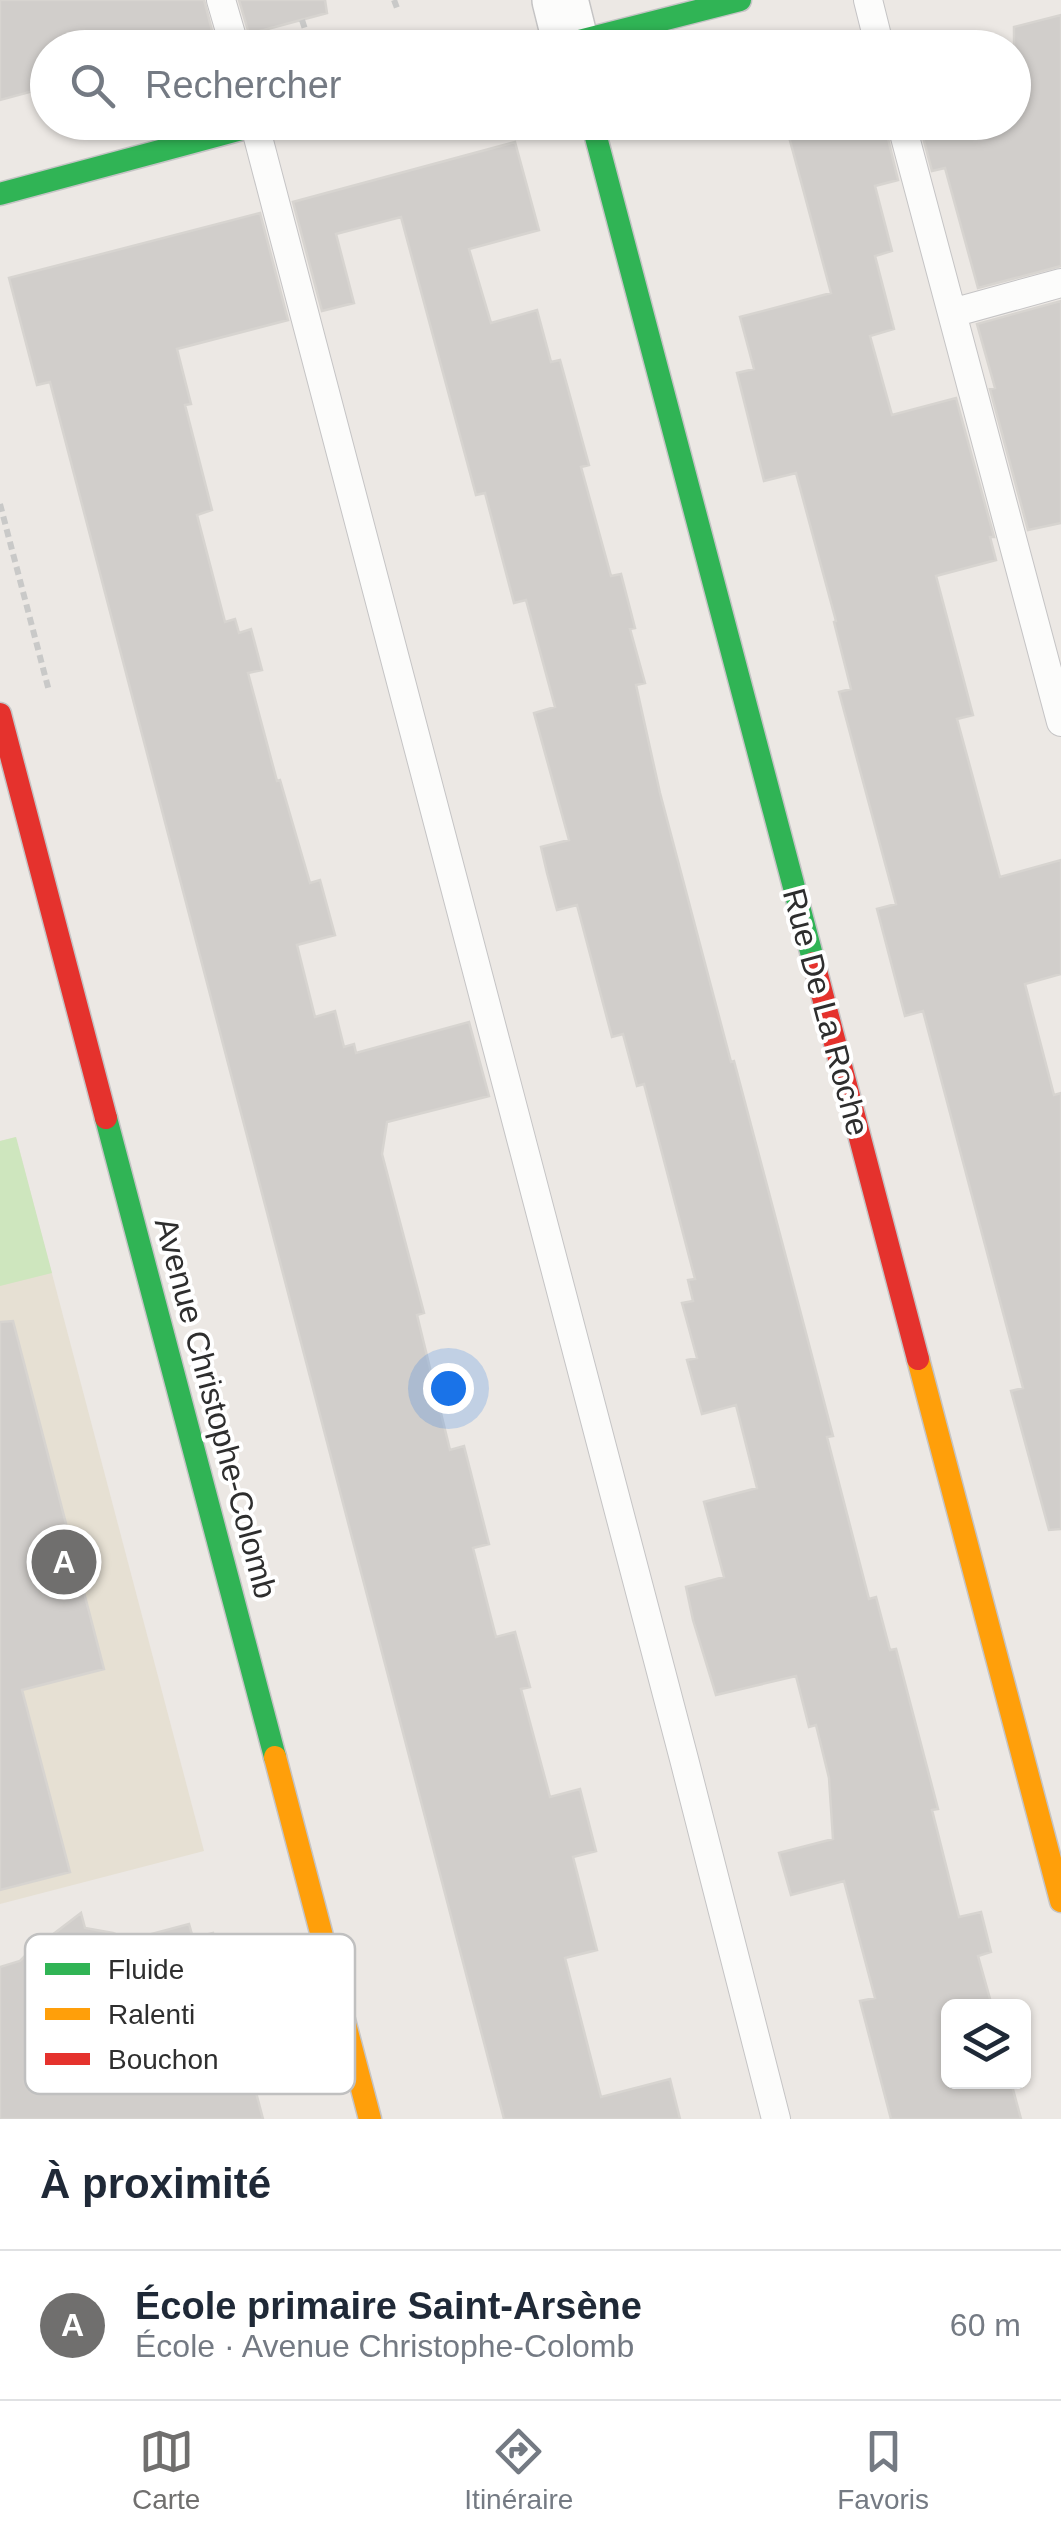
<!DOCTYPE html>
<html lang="fr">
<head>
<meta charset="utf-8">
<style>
  :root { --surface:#fff; --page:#f2f2f3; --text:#1f2937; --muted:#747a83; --line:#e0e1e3; --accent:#706f6e }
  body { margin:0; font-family:Helvetica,sans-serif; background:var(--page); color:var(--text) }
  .controls { position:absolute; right:30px; bottom:30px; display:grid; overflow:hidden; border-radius:15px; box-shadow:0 2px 8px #0004 }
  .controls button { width:90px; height:90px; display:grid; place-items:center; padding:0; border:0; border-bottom:2px solid var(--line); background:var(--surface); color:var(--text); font:50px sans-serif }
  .you { position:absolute; left:448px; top:1388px; width:35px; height:35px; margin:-25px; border:8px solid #fff; border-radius:50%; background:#1a73e8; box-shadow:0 0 0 15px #1a73e833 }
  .badge { display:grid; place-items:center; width:65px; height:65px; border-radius:50%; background:var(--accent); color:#fff; font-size:32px; font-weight:700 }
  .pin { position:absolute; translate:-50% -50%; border:5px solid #fff; box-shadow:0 2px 10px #0006 }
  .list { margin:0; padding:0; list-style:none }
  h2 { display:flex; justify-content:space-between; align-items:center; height:130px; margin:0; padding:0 40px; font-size:42px }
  h2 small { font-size:32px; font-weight:400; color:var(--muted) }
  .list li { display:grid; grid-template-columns:65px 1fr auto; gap:30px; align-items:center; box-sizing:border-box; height:150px; padding:0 40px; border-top:2px solid var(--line) }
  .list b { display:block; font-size:38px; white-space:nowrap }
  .list p { margin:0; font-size:32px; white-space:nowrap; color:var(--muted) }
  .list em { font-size:32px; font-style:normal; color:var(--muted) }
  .icon { flex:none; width:55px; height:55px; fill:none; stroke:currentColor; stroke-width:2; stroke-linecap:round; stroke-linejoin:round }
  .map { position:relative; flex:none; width:1061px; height:2119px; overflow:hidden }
  .search { position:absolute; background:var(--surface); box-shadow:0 2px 8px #0004; left:30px; right:30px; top:30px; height:110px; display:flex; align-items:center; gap:25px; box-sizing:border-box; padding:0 35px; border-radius:55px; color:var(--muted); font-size:38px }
  .sheet { height:280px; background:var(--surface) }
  nav { display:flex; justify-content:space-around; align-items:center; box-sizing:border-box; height:140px; border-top:2px solid var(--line); background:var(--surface); font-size:28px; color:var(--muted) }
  nav a { display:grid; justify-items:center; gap:5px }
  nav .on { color:var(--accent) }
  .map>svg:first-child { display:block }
  .education { fill:#e6e0d3 }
  .green { fill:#cee6be }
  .building { fill:#d1cecb; stroke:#d7d4d0; stroke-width:2.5 }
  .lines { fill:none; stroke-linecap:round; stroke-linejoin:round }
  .lane-casing { stroke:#c5c4c5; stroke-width:30 }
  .street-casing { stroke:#c5c4c5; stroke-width:58 }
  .fast-casing { stroke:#c5c4c5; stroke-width:25 }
  .slow-casing { stroke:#c5c4c5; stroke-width:25 }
  .jam-casing { stroke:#c5c4c5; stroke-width:25 }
  .path { stroke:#c9c9c8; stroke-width:6; stroke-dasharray:8 5; stroke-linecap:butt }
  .lane { stroke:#fcfcfb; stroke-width:28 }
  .street { stroke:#fcfcfb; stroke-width:55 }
  .fast { stroke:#30b455; stroke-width:22 }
  .slow { stroke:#ff9f0a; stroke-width:22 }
  .jam { stroke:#e5322d; stroke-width:22 }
  .labels { text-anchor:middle; stroke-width:8; stroke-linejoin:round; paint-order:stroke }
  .street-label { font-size:32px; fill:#2e2e2e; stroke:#fff }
  .key { fill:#fff; stroke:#c0c0c0; stroke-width:2.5 }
  .key-label { font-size:28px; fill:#2e2e2e }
</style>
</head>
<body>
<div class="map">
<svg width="1061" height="2119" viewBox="0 0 1061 2119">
  <rect width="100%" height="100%" fill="#ece8e4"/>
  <path class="education" d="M16,1137L204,1851L0,1904V1141Z"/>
  <path class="green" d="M16,1137L52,1273L0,1286V1141Z"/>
  <path class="building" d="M0,0H204L215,42L195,48H48V87L0,100Z
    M239,0H325L327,13L249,34Z
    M1061,15V266L978,288L945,168L932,171L919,122H1014V27Z
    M785,122H884L898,180L875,186L892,251L875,256L894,329L870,336L892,415L956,398L994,537H990L996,560L936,576L973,715L957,719L1000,877L1061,860V974L1025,984L1054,1095L1061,1093V1529L1049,1530L1011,1391L1023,1388L923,1011L905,1016L877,909L896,904L839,692L851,689L834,622L836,621L796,473L764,481L737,373L754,369L740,317L831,293Z
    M515,142L539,230L469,249L491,323L537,310L551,362L560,360L589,465L581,467L611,576L621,574L635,628L630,629L645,683L636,685L660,793L731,1062L734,1061L791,1276L833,1436L827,1437L869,1599L876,1597L890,1650L896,1649L938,1809L932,1810L959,1917L981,1912L991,1952L978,1956L992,2006H948V2082H1011L1021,2119H891L860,2001L875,1998L844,1881L791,1895L779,1853L833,1839L829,1778L816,1725L809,1727L796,1676L716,1695L693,1620L686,1587L724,1577L704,1502L757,1488L736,1405L702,1414L687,1360L697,1358L682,1303L693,1301L688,1280L695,1279L644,1084L637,1086L623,1034L612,1037L577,905L557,910L547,873L541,847L569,840L534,713L555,707L526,600L514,603L485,493L476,495L401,217L336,234L354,303L322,311L293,202Z
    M260,213L288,320L177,349L191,404L185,405L212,510L197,515L225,622L235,619L239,633L251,629L262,670L248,673L277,781L280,780L310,883L320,880L335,935L297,945L315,1017L335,1011L344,1047L354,1044L356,1053L469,1022L489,1096L387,1122L382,1154L424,1313L417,1315L450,1450L464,1446L489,1544L473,1548L496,1637L515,1632L530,1687L521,1689L550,1797L580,1789L596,1851L573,1857L597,1950L565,1958L601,2097L670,2079L680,2119H504L50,382L37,385L9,278Z
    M1061,301V523L1028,530L990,389L995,388L977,324Z
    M13,1321L104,1669L22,1690L70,1872L0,1890V1322Z
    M81,1913L85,1928L113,1933L129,1940L189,1924L193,1938L213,1933L232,2003L247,2011L254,2036L245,2051L263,2119H0V1967L20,1961L26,1955Z"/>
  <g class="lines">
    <defs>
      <path id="lane" d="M221,0L235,48
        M868,0L880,48
        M254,122L684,1759L776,2119
        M901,122L1061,722
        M952,313L1061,283"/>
      <path id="street" d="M560,0L572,48"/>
      <path id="fast" d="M552,48L740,0
        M592,122L814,963
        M0,194L268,122
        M106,1118L275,1757"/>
      <path id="slow" d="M918,1359L1061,1901
        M275,1757L370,2119"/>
      <path id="jam" d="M0,714L106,1118
        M814,963L918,1359"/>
    </defs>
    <use href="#lane" class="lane-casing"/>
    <use href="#street" class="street-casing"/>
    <use href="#fast" class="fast-casing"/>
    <use href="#slow" class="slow-casing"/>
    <use href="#jam" class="jam-casing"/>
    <path class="path" d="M394,0L397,8
      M302,20L306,32
      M0,504L49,691"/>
    <use href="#lane" class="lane"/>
    <use href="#street" class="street"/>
    <use href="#fast" class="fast"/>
    <use href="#slow" class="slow"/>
    <use href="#jam" class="jam"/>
  </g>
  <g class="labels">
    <g class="street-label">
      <text transform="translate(826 1012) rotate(75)" y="11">Rue De La Roche</text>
      <text transform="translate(216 1408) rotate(75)" y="11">Avenue Christophe-Colomb</text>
    </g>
  </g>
  <rect x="25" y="1934" width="330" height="160" rx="15" class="key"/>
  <rect x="45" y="1963" width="45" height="12" fill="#30b455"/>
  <rect x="45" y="2008" width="45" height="12" fill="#ff9f0a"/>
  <rect x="45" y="2053" width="45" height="12" fill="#e5322d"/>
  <g class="key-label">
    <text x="108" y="1979">Fluide</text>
    <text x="108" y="2024">Ralenti</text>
    <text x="108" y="2069">Bouchon</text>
  </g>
</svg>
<div class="controls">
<button><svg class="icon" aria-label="layers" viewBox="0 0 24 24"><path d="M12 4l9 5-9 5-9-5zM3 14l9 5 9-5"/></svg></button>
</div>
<div class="you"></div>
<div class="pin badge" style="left:64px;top:1562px">A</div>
<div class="search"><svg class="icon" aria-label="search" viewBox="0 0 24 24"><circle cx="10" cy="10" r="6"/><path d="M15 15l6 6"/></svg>Rechercher</div>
</div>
<section class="sheet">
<h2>À proximité<small></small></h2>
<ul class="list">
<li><span class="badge">A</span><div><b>École primaire Saint-Arsène</b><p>École · Avenue Christophe-Colomb</p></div><em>60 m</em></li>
</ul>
</section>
<nav>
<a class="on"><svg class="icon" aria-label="map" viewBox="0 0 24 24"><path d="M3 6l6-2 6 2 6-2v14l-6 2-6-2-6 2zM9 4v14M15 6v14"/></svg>Carte</a>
<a><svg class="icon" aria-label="directions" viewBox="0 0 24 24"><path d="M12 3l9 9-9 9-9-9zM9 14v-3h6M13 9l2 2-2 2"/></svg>Itinéraire</a>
<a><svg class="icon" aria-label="saved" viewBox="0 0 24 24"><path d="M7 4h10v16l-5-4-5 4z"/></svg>Favoris</a>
</nav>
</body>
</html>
